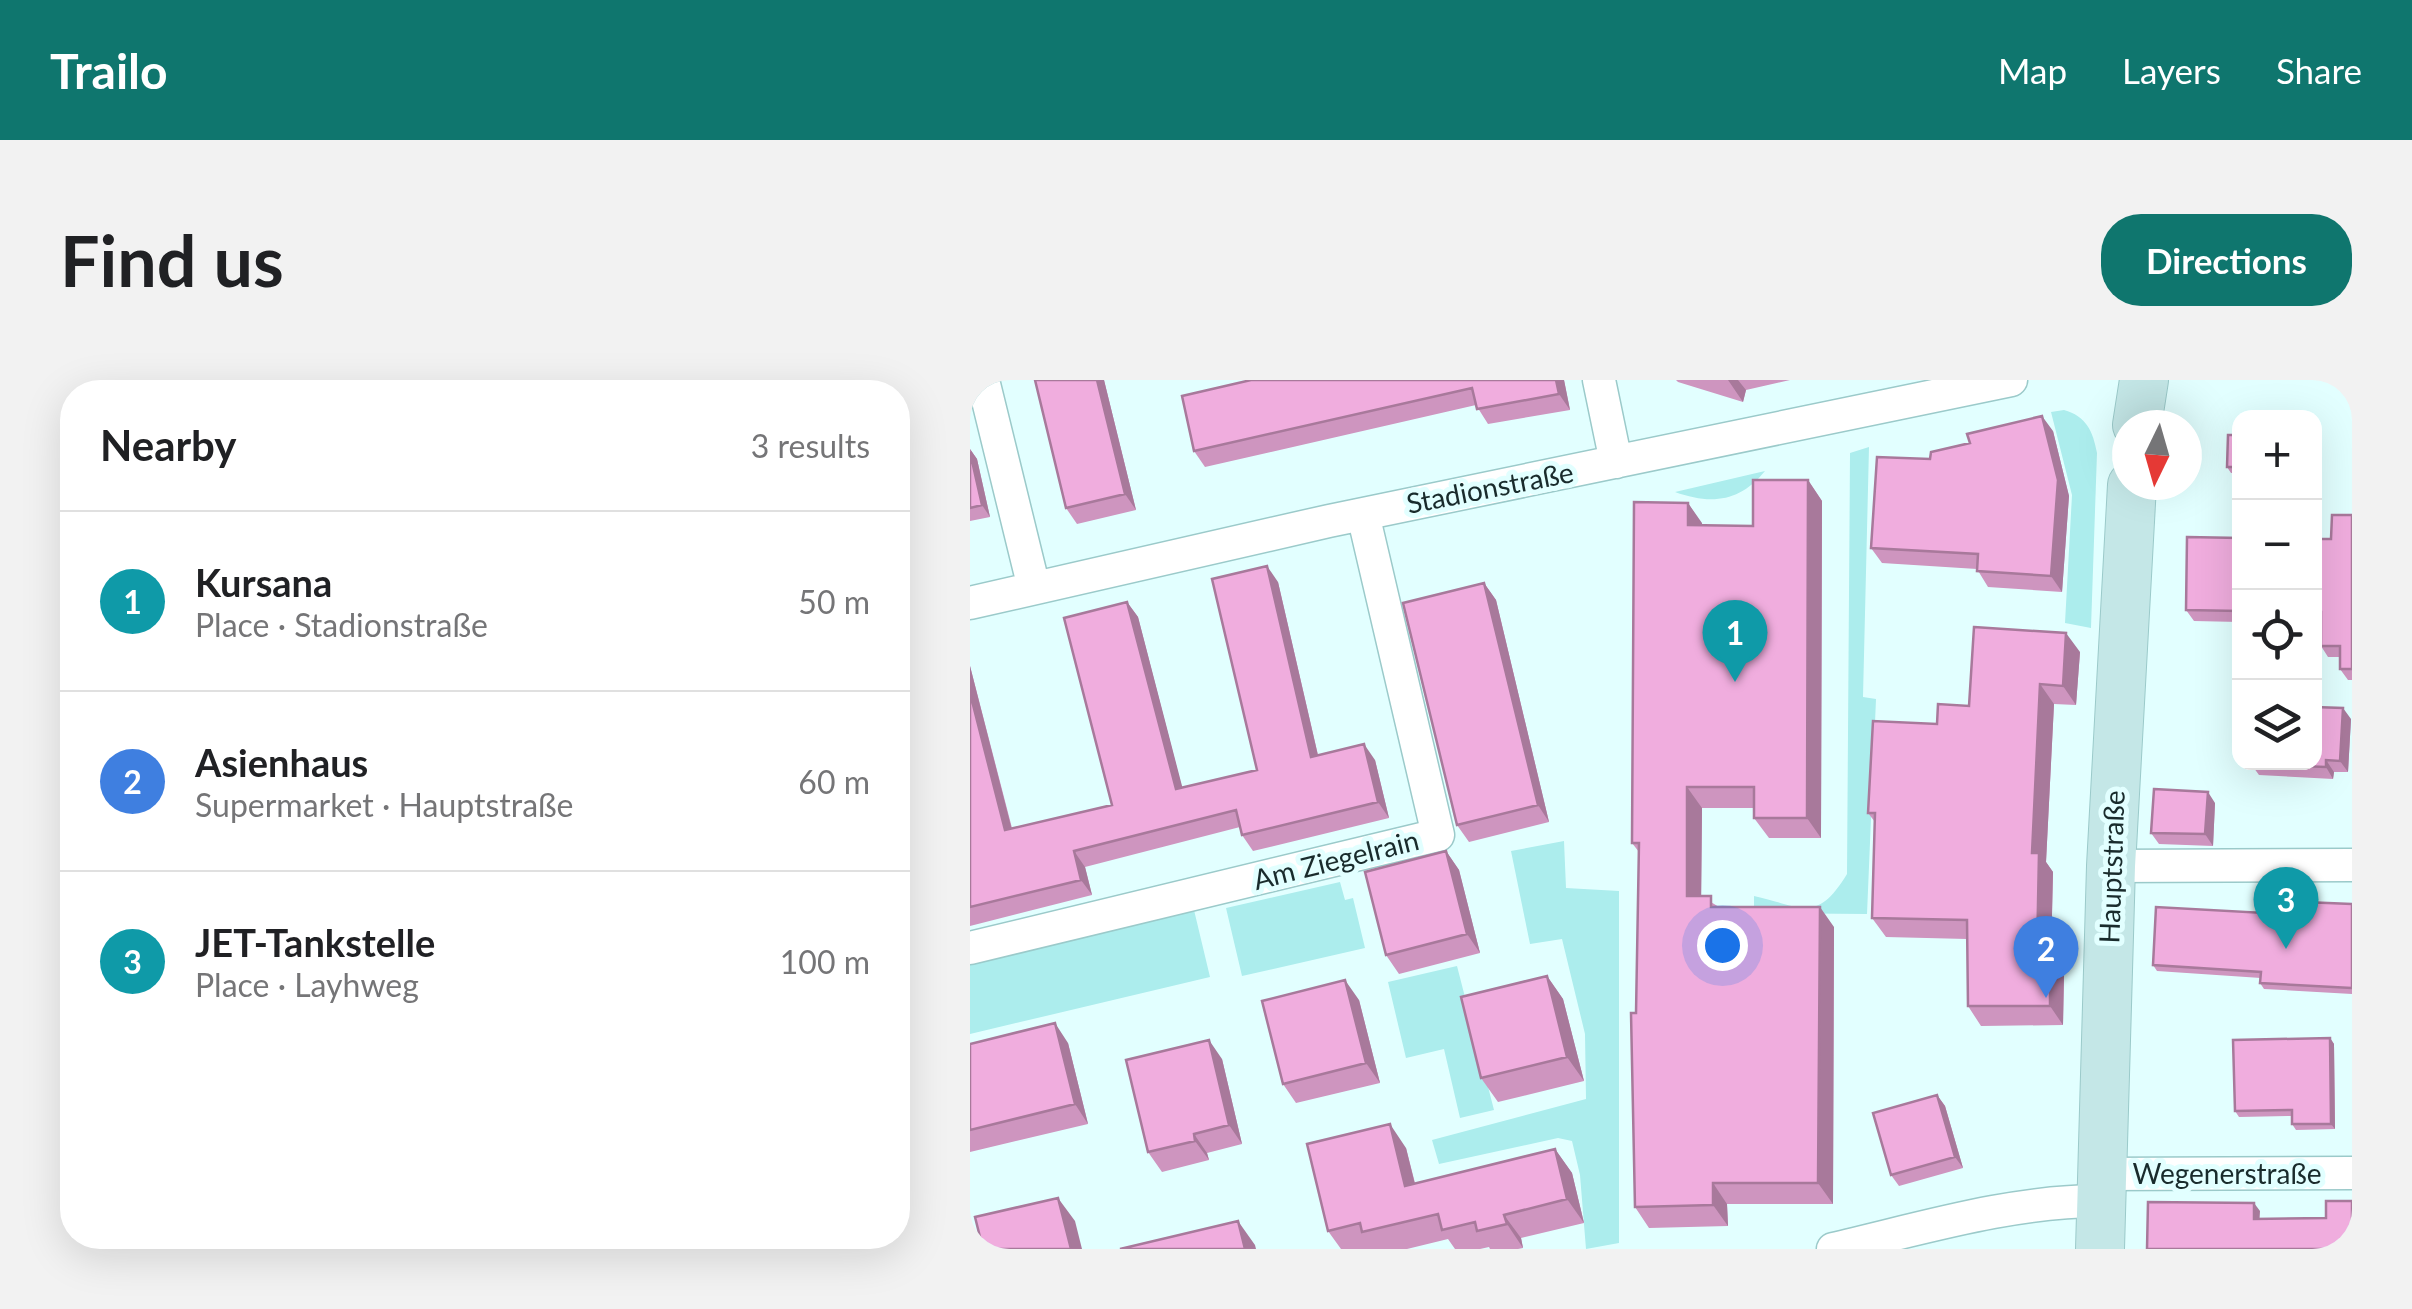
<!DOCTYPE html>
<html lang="en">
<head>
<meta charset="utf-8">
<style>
  :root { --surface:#fff; --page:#f2f2f2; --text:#202124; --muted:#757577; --line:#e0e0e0; --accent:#0f766e }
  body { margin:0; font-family:Lato,sans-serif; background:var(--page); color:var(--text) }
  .controls { position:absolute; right:30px; top:30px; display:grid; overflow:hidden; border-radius:20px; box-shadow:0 10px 40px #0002 }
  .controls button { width:90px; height:90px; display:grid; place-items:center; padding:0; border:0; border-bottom:2px solid var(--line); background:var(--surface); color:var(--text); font:50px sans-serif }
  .compass { position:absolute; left:1142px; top:30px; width:90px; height:90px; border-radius:50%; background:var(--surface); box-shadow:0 10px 40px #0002; rotate:185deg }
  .you { position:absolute; left:752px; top:565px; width:35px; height:35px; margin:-25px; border:8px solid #fff; border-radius:50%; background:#1a73e8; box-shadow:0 0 0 15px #1a73e833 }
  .badge { display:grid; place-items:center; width:65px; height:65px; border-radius:50%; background:var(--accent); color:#fff; font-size:32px; font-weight:700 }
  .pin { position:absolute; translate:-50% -82px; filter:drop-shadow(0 2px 5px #0008) }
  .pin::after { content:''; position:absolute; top:52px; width:35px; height:30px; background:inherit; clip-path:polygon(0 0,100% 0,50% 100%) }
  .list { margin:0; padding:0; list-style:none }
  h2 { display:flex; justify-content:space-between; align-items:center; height:130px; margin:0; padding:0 40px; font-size:42px }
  h2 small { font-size:32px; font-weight:400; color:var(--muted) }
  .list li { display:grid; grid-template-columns:65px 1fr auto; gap:30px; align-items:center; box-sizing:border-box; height:180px; padding:0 40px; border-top:2px solid var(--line) }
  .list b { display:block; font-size:38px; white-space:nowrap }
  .list p { margin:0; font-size:32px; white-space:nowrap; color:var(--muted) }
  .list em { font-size:32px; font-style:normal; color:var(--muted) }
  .icon { flex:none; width:55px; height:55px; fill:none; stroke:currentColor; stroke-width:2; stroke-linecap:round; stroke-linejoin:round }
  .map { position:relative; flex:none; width:1382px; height:869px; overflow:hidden; border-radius:40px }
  header { display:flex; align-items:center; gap:60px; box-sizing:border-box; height:140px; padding:0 50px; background:var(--accent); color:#fff }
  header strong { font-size:48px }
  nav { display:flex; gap:55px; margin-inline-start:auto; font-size:35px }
  .intro { display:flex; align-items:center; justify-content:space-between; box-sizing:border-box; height:240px; padding:0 60px }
  h1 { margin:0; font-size:70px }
  .button { padding:25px 45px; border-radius:40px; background:var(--accent); color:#fff; font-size:35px; font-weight:700 }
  main { display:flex; gap:60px; padding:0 60px }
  aside { flex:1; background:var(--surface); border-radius:40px; box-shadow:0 10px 40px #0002 }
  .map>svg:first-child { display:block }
  .green { fill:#aceded }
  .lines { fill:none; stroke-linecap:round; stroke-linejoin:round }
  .minor-casing { stroke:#9bcaca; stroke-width:35 }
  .secondary-casing { stroke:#9bcaca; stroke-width:50 }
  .minor { stroke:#fff; stroke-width:32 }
  .secondary { stroke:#c4e7e7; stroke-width:48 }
  .wall { fill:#ce95bf }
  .shaded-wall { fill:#a8799b }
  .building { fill:#f0adde; stroke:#a8799b; stroke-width:2.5 }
  .labels { text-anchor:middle; stroke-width:10; stroke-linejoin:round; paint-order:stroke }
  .street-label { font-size:28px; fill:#192b2c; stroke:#e2ffff }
</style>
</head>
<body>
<header>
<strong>Trailo</strong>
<nav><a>Map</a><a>Layers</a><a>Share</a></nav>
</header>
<div class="intro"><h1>Find us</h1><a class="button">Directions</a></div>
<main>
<aside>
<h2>Nearby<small>3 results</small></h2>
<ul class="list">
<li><span class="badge" style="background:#0f9aa8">1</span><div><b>Kursana</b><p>Place · Stadionstraße</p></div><em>50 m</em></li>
<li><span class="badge" style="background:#3f7fe0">2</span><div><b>Asienhaus</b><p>Supermarket · Hauptstraße</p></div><em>60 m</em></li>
<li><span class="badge" style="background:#0f9aa8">3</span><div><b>JET-Tankstelle</b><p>Place · Layhweg</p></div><em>100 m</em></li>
</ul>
</aside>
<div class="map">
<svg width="1382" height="869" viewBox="0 0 1382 869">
  <rect width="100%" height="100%" fill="#e2ffff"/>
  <path class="green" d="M1094,30C1116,36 1123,51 1127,73L1121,248L1095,243L1102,115L1081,32Z
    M899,67L893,317L906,319L897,534L784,533V516C831,526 846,545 877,494L880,73Z
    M795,91C770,122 741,125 705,112Z
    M594,461L596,508L649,511V863L616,869L610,795L602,761L588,758L469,784L462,760L616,719L615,654L592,559L560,564L541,471Z
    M370,502L375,520L383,518L395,568L272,596L256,528Z
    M224,530L240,597L0,654V584Z
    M487,586L524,730L490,738L474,669L436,678L418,602Z"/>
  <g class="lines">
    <defs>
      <path id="minor" d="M13,0L64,208
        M629,0L646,82
        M0,223L359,141L1041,0
        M1141,486L1382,485
        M0,568L468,455L393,134
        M1131,794L1382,793
        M863,869C950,849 1040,821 1130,821"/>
      <path id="secondary" d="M1167,45L1174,0
        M1130,869L1141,486L1162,105"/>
    </defs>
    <use href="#minor" class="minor-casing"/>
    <use href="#secondary" class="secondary-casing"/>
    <use href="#minor" class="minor"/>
    <use href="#secondary" class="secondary"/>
  </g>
  <path class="wall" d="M134,0L166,130L107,144L96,128Z
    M281,0H594L600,30L518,44L506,25L235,87L224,71Z
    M706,0H820L776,10L773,22L708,2Z
    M1083,51L1099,116L1092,212L1018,207L1007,189L912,183L901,168Z
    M1270,55V93H1261L1257,87Z
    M0,69L7,79L20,137L0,141Z
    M838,100L852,121L851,458H799L784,438V428H732L731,516L749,527L864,547L863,824H757L758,846L679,848L665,827L669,472L662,463L718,123L732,145L783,146Z
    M1382,135V300H1378L1370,289V277H1358L1351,266V243H1344V159H1361Z
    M1270,158V242L1224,241L1216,230Z
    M308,202L348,375L405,380L419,438L283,471L272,455L270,447L115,487L122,515L0,546V286L42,448L142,425L157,222L168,237L212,408L287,390Z
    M514,203L526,220L579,442L499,462L487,445Z
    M1110,272L1106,325L1084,324L1076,482L1083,492L1081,576L1094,595L1093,645L1011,646L998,626L997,559L916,557L902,538L905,442L898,433L967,344L999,326Z
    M1381,339L1378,392H1364L1363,399L1289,395L1281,384Z
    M1245,423L1243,466L1189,464L1181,453Z
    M476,471L489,490L510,573L429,594L416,575Z
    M1340,505L1339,522L1382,524V614L1294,609L1290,603L1291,598L1187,591L1183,585L1294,533Z
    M577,596L593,619L614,701L528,722L511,698Z
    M389,620L410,703L326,723L313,704Z
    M1360,658L1364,664L1365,749L1326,750L1322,744V736L1269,737L1265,731Z
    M98,663L118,744L0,772V664Z
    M252,679L272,764L237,773L239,780L192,792L178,772Z
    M967,715L975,726L993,788L929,806L921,795Z
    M436,768L445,803L585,769L602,793L614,843L551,858L553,868L548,869H520L519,867L510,869H485L478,859L437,869H371L358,851Z"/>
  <path class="shaded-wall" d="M127,0H134L166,130L155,114Z
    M586,0H594L600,30L589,14Z
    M758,0H768L776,10L773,22Z
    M1072,36L1083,51L1099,116L1092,212L1081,196Z
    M0,69L7,79L20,137L12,125Z
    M838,100L852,121L851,458L837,438Z
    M718,123L732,143L733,166L718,145Z
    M297,186L308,202L352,393L341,377Z
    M514,203L526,220L579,442L568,425Z
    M157,222L168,237L217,425L206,409Z
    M1096,253L1110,272L1106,325L1093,306Z
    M0,286L46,466L35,450L0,313Z
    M1070,304L1084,324L1076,482L1083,492L1081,576L1094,595L1093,645L1080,626L1067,575L1062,473Z
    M1373,328L1381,339L1378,392L1370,381Z
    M394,364L405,380L419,438L408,422Z
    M1356,380L1364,392L1363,399L1356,387Z
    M717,407L732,428L731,536L717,516Z
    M1238,412L1245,423L1243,466L1235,454Z
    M104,471L115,487L122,515L111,500Z
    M476,471L489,490L510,573L497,554Z
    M1336,499L1340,505L1338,528L1334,522Z
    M850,527L864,547L863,824L848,803Z
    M577,596L593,619L614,701L597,677Z
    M375,600L389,620L410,703L396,683Z
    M85,643L98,663L118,744L105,724Z
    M1360,658L1364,664L1365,749L1361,744Z
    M239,660L252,679L272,764L259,745Z
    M967,715L975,726L993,788L985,777Z
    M420,744L436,768L451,829L435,806Z
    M224,754L237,773L239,780L225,761Z
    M585,769L602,793L614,843L597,819Z
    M743,803L757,824L758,846L743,825Z
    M88,818L105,841L112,869H101Z
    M1284,823L1290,831L1289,848L1284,839Z
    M534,835L551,858L553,868L537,844Z
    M268,841L285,865L286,869H275Z"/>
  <path class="building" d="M65,0H127L155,114L96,128Z
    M281,0H586L589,14L507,29L502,8L224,71L212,16Z
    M1072,36L1088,100L1081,196L1007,191L1008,174L901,168L907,77L960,79L961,72L1000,63L997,54Z
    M1258,55H1270V87H1257Z
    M0,72L12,125L0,128Z
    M783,100H838L837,438H784V407H717V516H741V527H850L848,803H743V825L665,827L661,633H666L669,463H662L664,122L718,123V145L783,146Z
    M1362,135H1382V289H1370V266H1351V232H1344V159H1361Z
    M1217,157L1270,158V231L1216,230Z
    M297,186L341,377L394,364L408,422L272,455L266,430L104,471L111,500L0,527V313L35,450L142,425L94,238L157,222L206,409L287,390L242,199Z
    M514,203L568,425L487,445L433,223Z
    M1004,247L1096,253L1093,306L1070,304L1062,473H1069L1067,575H1080V626H998L997,540L902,538L905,433H898L903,341L967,344L968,324L999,326Z
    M1344,327L1373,328L1370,381L1356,380V387L1281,384V382H1344Z
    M1184,409L1238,412L1235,454L1181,453Z
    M476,471L497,554L416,575L395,492Z
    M1297,499H1336L1334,522L1382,524V608L1290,603L1291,592L1183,585L1186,527L1294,533Z
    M577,596L597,677L511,698L491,617Z
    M375,600L396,683L313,704L292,621Z
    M85,643L105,724L0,750V664Z
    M1360,658L1361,744H1322V730L1265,731L1263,660Z
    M239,660L259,745L224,754L225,761L178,772L156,680Z
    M967,715L985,777L921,795L903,733Z
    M420,744L435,806L585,769L597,819L534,835L537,844L507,851L505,842L472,850L468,834L392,852L390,843L358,851L337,764Z
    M88,818L101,869H13L5,837Z
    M1356,821H1382V869H1177L1178,822L1284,823V839L1356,838Z
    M268,841L275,869H150Z"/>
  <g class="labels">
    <g class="street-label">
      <text transform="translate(520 108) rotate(-11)" y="10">Stadionstraße</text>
      <text transform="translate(366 480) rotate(-14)" y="10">Am Ziegelrain</text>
      <text transform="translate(1142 487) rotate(-88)" y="10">Hauptstraße</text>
      <text x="1257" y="804">Wegenerstraße</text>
    </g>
  </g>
</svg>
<div class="controls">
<button>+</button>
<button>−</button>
<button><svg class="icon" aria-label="locate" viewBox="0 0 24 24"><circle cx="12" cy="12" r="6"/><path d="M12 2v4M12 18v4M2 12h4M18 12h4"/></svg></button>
<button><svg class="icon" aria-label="layers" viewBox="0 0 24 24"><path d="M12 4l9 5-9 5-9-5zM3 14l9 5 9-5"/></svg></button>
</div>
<svg class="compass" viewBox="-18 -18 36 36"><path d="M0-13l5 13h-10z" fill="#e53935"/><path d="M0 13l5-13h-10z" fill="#757577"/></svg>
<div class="you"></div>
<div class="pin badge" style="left:765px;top:302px;background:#0f9aa8">1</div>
<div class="pin badge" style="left:1076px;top:618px;background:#3f7fe0">2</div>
<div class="pin badge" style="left:1316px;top:569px;background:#0f9aa8">3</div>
</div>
</main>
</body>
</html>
